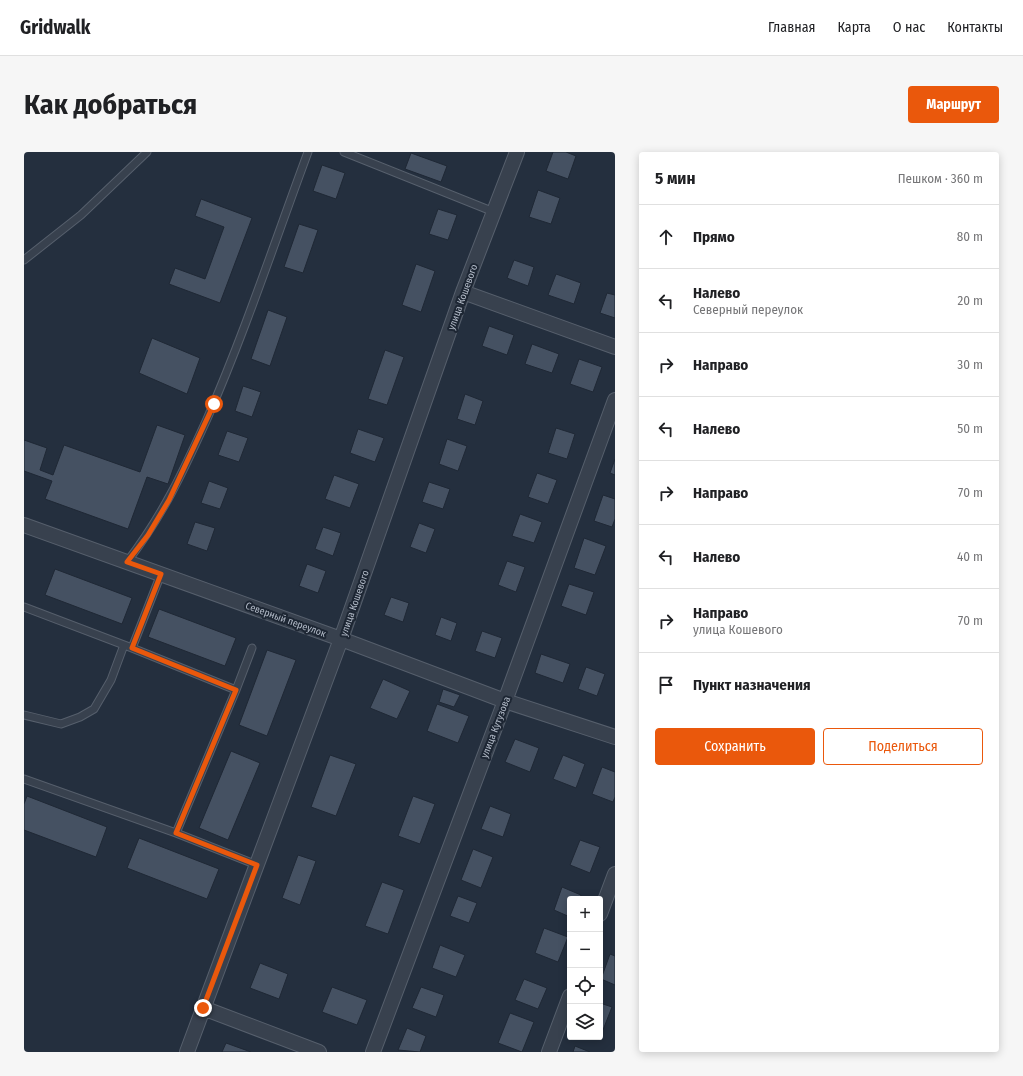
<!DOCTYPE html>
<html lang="ru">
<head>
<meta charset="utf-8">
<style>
  :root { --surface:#fff; --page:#f6f6f6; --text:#202124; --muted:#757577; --line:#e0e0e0; --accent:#ea580c }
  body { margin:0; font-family:"Fira Sans Condensed",sans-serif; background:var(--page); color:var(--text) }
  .controls { position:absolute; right:12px; bottom:12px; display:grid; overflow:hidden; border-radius:4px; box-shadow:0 2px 10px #0003 }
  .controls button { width:36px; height:36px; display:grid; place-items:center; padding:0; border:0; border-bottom:1px solid var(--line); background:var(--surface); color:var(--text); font:20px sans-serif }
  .stop { position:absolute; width:12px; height:12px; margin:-9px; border:3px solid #ea580c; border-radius:50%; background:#fff }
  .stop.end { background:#ea580c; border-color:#fff; box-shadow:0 1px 4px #0008 }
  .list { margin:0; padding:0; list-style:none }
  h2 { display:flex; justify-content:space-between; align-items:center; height:52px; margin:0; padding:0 16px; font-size:17px }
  h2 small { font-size:13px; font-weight:400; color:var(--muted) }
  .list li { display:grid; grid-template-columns:26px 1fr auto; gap:12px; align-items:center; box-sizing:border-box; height:64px; padding:0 16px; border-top:1px solid var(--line) }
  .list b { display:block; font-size:15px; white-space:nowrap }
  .list p { margin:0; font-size:13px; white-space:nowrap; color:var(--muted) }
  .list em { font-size:13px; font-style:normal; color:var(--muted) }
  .actions { display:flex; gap:8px; padding:12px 16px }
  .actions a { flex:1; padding:9px 0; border:1px solid var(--accent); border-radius:4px; text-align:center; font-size:14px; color:var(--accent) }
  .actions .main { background:var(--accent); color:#fff }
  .icon { flex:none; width:22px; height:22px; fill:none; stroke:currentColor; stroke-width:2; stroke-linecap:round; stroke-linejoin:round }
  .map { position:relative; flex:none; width:591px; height:900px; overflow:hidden; border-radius:4px }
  header { display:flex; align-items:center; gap:24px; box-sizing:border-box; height:56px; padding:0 20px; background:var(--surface); border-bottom:1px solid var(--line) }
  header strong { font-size:19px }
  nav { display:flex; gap:22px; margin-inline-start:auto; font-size:14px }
  .intro { display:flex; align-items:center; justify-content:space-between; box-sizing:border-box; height:96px; padding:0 24px }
  h1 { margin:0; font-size:28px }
  .button { padding:10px 18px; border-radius:4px; background:var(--accent); color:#fff; font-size:14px; font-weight:700 }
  main { display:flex; gap:24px; padding:0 24px }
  aside { flex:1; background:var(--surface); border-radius:4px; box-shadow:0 2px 10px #0003 }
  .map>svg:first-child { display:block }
  .building { fill:#455162; stroke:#1f2835 }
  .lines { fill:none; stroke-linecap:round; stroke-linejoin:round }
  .service-casing { stroke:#565f6c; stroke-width:9 }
  .minor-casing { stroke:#565f6c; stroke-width:16 }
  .service { stroke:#38414e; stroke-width:7 }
  .minor { stroke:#38414e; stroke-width:14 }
  .route { stroke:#ea580c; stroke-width:5 }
  .labels { text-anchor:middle; stroke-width:4; stroke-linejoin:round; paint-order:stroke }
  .street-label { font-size:10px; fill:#b4bcc9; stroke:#1d2633 }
</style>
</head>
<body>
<header>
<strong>Gridwalk</strong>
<nav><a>Главная</a><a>Карта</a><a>О нас</a><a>Контакты</a></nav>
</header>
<div class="intro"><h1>Как добраться</h1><a class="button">Маршрут</a></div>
<main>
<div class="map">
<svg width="591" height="900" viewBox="0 0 591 900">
  <rect width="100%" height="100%" fill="#242f3e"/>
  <path class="building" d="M529,0H542L552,4L544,27L522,19Z
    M387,1L423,14L417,30L381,17Z
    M298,13L321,21L312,47L289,39Z
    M514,38L536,46L527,72L505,65Z
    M177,47L228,66L196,151L145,132L151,116L181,127L200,75L171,64Z
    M414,57L433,63L424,88L405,82Z
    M275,72L294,78L279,121L260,115Z
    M490,108L510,115L504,134L483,126Z
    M392,112L411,119L397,160L378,153Z
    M532,122L557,131L550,152L524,143Z
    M583,141L591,143V166L576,161Z
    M244,158L263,165L246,214L227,207Z
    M465,174L490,183L483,203L458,194Z
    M128,186L176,206L163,242L115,221Z
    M508,192L535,202L528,221L501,212Z
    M361,198L380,205L363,253L344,247Z
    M555,207L578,215L569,240L546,232Z
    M219,234L237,240L228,265L211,259Z
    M441,242L459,249L451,273L433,267Z
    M133,273L161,283L144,332L123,325L104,377L21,347L28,329L0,319V288L23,296L16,318L29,323L40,293L116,320Z
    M532,276L551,282L543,307L524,301Z
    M334,277L360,286L351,310L326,301Z
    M203,279L224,286L215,310L194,303Z
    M423,287L443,294L434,319L415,312Z
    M591,307V323L586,321Z
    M513,321L533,328L524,352L504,345Z
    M310,323L335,332L326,356L301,347Z
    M185,329L204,336L196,357L177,351Z
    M405,330L426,337L419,357L398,350Z
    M579,343L591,347V367L588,375L570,369Z
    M496,362L518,370L510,391L488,384Z
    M171,370L191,376L183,399L163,392Z
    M395,371L411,377L402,401L386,395Z
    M299,375L317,381L309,404L291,397Z
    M560,386L582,394L571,423L550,416Z
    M483,409L501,415L492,440L474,433Z
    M283,412L302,419L294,441L275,434Z
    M31,417L108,446L98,472L21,443Z
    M545,432L570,440L562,463L537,454Z
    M367,445L385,451L379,470L360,463Z
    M135,457L212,486L201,514L124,485Z
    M417,465L433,471L427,489L411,483Z
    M458,479L478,486L471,506L451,499Z
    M243,498L272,508L243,584L215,573Z
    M517,502L546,512L539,531L511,521Z
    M562,515L581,522L573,544L554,537Z
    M359,527L386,539L373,567L346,556Z
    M419,537L436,543L430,555L415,550Z
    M413,552L445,564L434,591L403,579Z
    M491,587L515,596L506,620L481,610Z
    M207,599L236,611L204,688L175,676Z
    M306,603L332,612L312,664L287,655Z
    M539,603L561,612L552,636L529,627Z
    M578,615L591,620V645L589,650L568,642Z
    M3,644L83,675L72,705L0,678V652Z
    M389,644L411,652L396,692L374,684Z
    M466,654L487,662L479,685L457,677Z
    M115,686L195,717L183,747L103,716Z
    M556,688L576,695L566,721L546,713Z
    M449,697L469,705L457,736L437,728Z
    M274,703L292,709L276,753L258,746Z
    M358,730L380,738L364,782L341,774Z
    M538,735L557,743L556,747H546V765L530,758Z
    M434,744L453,751L445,771L426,764Z
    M520,776L544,785L534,810L511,801Z
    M416,793L441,803L432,825L408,816Z
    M586,802L591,804V833L577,827Z
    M236,811L264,822L255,847L226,836Z
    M500,827L523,836L514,857L491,848Z
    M308,835L343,848L333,873L298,860Z
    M397,835L420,843L412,865L388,856Z
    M576,851L588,855L579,878L576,877Z
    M486,861L510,870L498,900L474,891Z
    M383,876L402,884L396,900L374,898Z
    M202,891L227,900H198Z
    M551,894L566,900H549Z"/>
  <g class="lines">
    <defs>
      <path id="service" d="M320,0L470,60
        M0,108L57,63L123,0
        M103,410C139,363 159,320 183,267C221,180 251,89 284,0
        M0,455L108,496L137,422
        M108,496L212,538L228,496
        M212,538L152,681L233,713
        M0,563L37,572L56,565L70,557L87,528L100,493
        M0,627L152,681"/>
      <path id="minor" d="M439,140L591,195
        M0,373L317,487L481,549L591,585
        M576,762L591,722
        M179,856L295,900
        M163,900L317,487L439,140L493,0
        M349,900L481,549L591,248
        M525,900L546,844"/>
    </defs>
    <use href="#service" class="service-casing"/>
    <use href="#minor" class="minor-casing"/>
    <use href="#service" class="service"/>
    <use href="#minor" class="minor"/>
  </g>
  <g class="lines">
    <path class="route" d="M179,856L233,713L152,681L212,538L108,496L137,422L103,410L124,383L145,348L190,252"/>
  </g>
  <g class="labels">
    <g class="street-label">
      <text transform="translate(438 145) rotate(-70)" y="4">улица Кошевого</text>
      <text transform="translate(330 451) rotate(-71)" y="4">улица Кошевого</text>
      <text transform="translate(262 467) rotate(20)" y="4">Северный переулок</text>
      <text transform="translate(471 575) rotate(-69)" y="4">улица Кутузова</text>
    </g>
  </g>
</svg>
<div class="controls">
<button>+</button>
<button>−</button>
<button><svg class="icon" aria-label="locate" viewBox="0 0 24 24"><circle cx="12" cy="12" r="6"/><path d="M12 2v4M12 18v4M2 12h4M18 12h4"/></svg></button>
<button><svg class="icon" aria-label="layers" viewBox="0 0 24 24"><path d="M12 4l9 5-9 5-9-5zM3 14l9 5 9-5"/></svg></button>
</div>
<div class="stop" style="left:190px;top:252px"></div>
<div class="stop end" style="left:179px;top:856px"></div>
</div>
<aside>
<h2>5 мин<small>Пешком · 360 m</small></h2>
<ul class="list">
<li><svg class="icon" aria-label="ahead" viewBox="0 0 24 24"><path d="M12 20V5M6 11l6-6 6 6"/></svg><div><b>Прямо</b></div><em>80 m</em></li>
<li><svg class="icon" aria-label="left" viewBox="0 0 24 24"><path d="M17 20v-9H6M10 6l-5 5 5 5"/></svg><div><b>Налево</b><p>Северный переулок</p></div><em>20 m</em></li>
<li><svg class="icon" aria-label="right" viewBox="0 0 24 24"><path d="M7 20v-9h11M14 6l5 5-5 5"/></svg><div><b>Направо</b></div><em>30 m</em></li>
<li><svg class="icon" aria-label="left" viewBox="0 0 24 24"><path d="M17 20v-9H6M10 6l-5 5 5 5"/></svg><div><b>Налево</b></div><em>50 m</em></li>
<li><svg class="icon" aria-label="right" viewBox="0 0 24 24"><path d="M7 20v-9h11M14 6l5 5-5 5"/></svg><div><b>Направо</b></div><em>70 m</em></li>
<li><svg class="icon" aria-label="left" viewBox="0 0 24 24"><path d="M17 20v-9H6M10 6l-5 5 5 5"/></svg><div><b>Налево</b></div><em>40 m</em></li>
<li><svg class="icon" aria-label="right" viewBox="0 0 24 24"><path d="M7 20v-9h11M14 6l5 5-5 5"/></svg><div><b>Направо</b><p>улица Кошевого</p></div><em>70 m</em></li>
<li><svg class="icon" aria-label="arrive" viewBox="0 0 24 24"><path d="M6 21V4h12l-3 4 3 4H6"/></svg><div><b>Пункт назначения</b></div></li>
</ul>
<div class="actions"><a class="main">Сохранить</a><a>Поделиться</a></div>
</aside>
</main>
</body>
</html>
